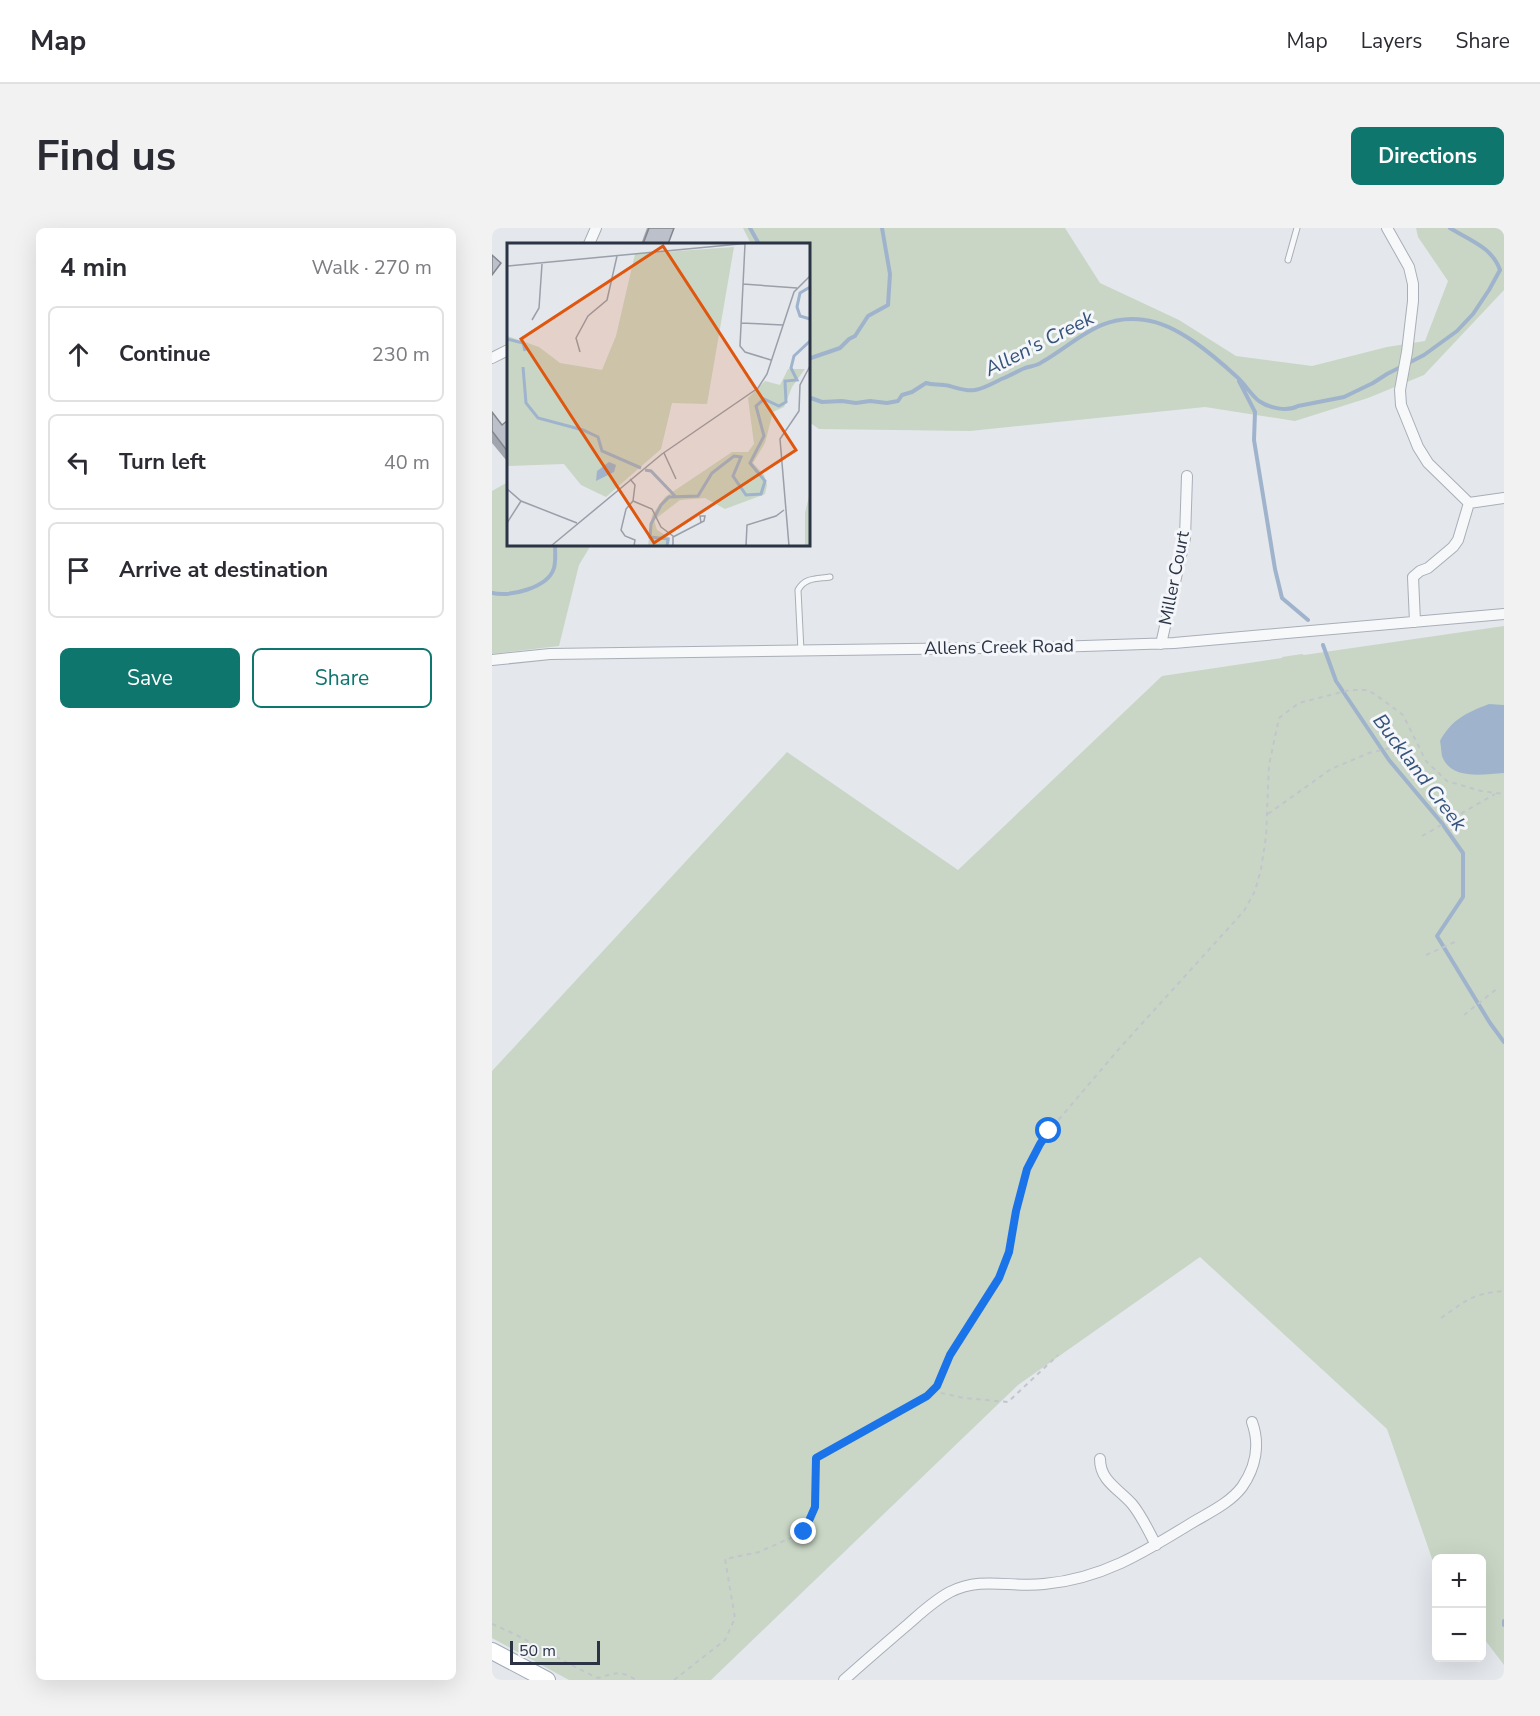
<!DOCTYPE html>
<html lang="en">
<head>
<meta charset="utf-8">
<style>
  :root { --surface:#fff; --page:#f2f2f3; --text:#2b2b33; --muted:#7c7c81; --line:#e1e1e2; --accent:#0f766e }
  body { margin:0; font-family:"Nunito Sans",sans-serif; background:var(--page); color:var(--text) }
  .controls { position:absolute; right:18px; bottom:18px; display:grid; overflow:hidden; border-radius:9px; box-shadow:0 6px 24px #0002 }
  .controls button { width:54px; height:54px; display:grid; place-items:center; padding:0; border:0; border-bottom:2px solid var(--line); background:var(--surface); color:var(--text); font:30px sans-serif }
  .scale { position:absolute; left:18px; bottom:15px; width:90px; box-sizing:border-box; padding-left:6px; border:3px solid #2b3445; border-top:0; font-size:16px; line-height:21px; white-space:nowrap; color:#2b3445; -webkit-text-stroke:4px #f4f6f9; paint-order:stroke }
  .stop { position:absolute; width:18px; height:18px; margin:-14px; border:4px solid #1a73e8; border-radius:50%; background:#fff }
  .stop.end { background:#1a73e8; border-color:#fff; box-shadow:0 2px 6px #0008 }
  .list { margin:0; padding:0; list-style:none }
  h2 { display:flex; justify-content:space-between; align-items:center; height:78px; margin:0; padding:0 24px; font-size:26px }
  h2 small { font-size:20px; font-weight:400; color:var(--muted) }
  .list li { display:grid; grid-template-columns:39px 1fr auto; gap:18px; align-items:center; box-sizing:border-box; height:96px; margin:0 12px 12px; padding:0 12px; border:2px solid var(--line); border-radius:9px }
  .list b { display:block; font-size:22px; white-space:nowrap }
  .list em { font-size:20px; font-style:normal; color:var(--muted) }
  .actions { display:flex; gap:12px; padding:18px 24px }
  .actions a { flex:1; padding:14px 0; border:2px solid var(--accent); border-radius:9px; text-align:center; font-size:21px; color:var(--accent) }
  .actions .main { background:var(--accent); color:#fff }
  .icon { flex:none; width:33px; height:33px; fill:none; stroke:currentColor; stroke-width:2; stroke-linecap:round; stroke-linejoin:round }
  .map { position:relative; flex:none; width:1012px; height:1452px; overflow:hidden; border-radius:9px }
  header { display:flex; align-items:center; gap:36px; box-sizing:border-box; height:84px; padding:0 30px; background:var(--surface); border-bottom:2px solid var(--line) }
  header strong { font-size:28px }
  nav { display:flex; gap:33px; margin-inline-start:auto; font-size:21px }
  .intro { display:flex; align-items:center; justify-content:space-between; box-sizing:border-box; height:144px; padding:0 36px }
  h1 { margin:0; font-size:42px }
  .button { padding:15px 27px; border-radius:9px; background:var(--accent); color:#fff; font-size:21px; font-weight:700 }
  main { display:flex; gap:36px; padding:0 36px }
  aside { flex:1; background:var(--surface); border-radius:9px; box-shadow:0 6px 24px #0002 }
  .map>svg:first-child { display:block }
  .green { fill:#c9d6c5 }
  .water { fill:#9fb4cc }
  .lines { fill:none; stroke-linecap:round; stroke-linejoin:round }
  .stream { stroke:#9fb4cc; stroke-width:4 }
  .service-casing { stroke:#a9aeb7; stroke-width:7 }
  .minor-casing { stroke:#a9aeb7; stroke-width:12 }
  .primary-casing { stroke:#a3abb8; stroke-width:18 }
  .path { stroke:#c2c5cb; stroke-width:2; stroke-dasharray:4.5 4.5; stroke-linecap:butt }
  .service { stroke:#f7f8fa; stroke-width:5 }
  .minor { stroke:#f7f8fa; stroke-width:10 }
  .primary { stroke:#fff; stroke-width:16 }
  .wall { fill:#a1a5ae }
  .building { fill:#bbc0ca; stroke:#83868d; stroke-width:1.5 }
  .route { stroke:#1a73e8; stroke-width:8 }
  .labels { text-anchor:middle; stroke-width:6; stroke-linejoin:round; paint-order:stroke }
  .street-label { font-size:18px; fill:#2b3445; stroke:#f4f6f9 }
  .water-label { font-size:20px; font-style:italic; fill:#34527a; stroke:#f4f6f9 }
  .inset-river { fill:none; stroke:#9fb4cc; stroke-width:3 }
  .inset-road { fill:none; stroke:#9a9fa9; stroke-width:1.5 }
  .view { fill:#df570f; fill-opacity:0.15; stroke:#df570f; stroke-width:3 }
  .inset-edge { fill:none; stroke:#2b3445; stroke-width:3 }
</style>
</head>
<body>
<header>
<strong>Map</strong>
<nav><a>Map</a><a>Layers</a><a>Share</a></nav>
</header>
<div class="intro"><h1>Find us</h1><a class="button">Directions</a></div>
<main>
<aside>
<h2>4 min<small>Walk · 270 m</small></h2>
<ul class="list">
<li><svg class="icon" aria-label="ahead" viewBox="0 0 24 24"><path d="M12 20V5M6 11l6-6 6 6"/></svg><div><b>Continue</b></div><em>230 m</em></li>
<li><svg class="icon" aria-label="left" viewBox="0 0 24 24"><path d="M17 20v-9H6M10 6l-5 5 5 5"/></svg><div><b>Turn left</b></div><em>40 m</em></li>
<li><svg class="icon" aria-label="arrive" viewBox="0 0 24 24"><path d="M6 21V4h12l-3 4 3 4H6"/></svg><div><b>Arrive at destination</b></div></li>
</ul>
<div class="actions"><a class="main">Save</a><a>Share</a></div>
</aside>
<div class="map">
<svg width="1012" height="1452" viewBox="0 0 1012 1452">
  <rect width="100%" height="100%" fill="#e4e7ec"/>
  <path class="green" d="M251,0H573L608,55L687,92L744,128L820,138L895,119L933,113L956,53L926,9L924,0H1012V62L932,147L876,170L803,193L713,179L478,203L327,201L317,194L316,16H259Z
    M16,254V316L99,317L87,337L67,418L0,426V263Z
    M1012,398V1437L990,1408V1330H945L944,1342L895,1201L708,1029L526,1157L219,1452H77L0,1410V843L295,524L466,642L670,448L790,430V429L810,426L812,427Z"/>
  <path class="water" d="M997,476L1012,477V545C992,546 959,553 950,528C949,523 949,517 948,513C960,491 974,485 997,476Z"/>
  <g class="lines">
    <path class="stream" d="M258,0L267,16
      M316,131L348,120L357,111L363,108L376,88L396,77L398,46L390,0
      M747,153L763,184L762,212L783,341L790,370L816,392
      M316,169L330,174L350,173L364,175L378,173L395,175L406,173L410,167L420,164L434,155C440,157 445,156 452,157C462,158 472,164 483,162C494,160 502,154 512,150C519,147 526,143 533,140C539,138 545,138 550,134C585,114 608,85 653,92C685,96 721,127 745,149C753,156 759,167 767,173C777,180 795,184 806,178L852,169L881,155L895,146L932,127L965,103L981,86L997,62L1008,42C1000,19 977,12 958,0
      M0,365C18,369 56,360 62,340C64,333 63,324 63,316
      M831,417L844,453L897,532L949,594L971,625V669L945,708L998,795L1012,814
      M1012,1393V1397"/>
    <defs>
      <path id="service" d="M796,32L805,0
        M309,423L306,362C313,349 325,351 338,349"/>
      <path id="minor" d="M895,0L917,39L921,56V73L915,124L908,162L909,177L926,219L936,235L977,275L1012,270
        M97,16L104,0
        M0,130L16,122
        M923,394L921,349L928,343L936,340L961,319L966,312L977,275
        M669,416L693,310L695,248
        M0,432L58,426L562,419L682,415L1012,386
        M608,1231C608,1253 627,1261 640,1276C650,1288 657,1304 664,1317
        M352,1452C372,1434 393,1416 414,1398C428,1386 441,1373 458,1364C490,1348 518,1360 552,1356C609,1351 651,1325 698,1296C716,1285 737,1276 750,1259C764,1239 768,1216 760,1194"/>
      <path id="primary" d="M0,1423L55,1452"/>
    </defs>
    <use href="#service" class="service-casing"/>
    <use href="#minor" class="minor-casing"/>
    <use href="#primary" class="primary-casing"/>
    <path class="path" d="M776,586L839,541L877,525L898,520
      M930,608L1003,566
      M934,727L965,713
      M972,787L1007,759
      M949,1090C975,1072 979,1066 1012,1063
      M440,1163L472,1170L516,1174L566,1127
      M0,1396C37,1411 70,1434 106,1450C122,1445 129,1442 144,1452
      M182,1452L233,1412L243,1390L233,1331L267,1324L312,1304L323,1279L324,1230L435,1168L445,1158L458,1127L507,1050L517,1024L524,983L535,941L548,916L557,903L626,822L752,683L763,663L769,641L774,609L777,537L787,490L807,475L858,462H875L884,467L911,487L934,533L955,553L989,563L1012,566"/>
    <use href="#service" class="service"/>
    <use href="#minor" class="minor"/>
    <use href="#primary" class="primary"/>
  </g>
  <path class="wall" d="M155,0H182L176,16H149Z
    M0,184L10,197L16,192V231L14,232L0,215Z"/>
  <path class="building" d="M157,0H182L176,16H151Z
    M0,27L9,35L0,47Z
    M0,184L10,197L16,192V224L0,203Z"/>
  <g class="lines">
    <path class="route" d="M312,1304L323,1279L324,1230L435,1168L445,1158L458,1127L507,1050L517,1024L524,983L535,941L548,916L557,903"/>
  </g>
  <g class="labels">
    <g class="street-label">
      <text transform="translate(682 350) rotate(-79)" y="6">Miller Court</text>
      <text transform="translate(507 419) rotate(-1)" y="6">Allens Creek Road</text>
    </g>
    <g class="water-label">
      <text transform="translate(547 115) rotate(-27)" y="7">Allen's Creek</text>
      <text transform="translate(928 544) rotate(53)" y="7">Buckland Creek</text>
    </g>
  </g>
  <g transform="translate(15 15)">
    <rect width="303" height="303" fill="#e4e7ec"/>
    <path d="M227,4L200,161L165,160L154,206L99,254L74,242L57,221L0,223V93L32,104L53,120L95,127L109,93L128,11ZM281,126H298L285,144L277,164L266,169L258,200L246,220L257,232L260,242L258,251L218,266L198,255L173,257L147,277L150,287L163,295L162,303H141L145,272L158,254L225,209H241L247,201L241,155L258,138L273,142ZM303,249V303H298V270Z" fill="#c9d6c5"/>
    <path d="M102,219L109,222L107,229L89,238L90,228Z" fill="#9fb4cc"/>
    <path class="inset-river" d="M303,44L293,50L290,64L293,73L303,76M0,96L16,100L18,108M16,124L19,160L31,175L76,187L91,194L95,208L134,225M138,227L144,228L168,253M160,303L161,296L143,294L144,281L154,262L162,254L191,253L205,230L227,213L234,214L226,233L239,252L254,251L258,238L243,220L257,193L249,163L257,156L272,163L279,159L278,138L290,137L284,125L287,113L303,98"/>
    <path class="inset-road" d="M122,0H149M238,1L233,103L238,109L264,117M0,23L243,0M236,41L290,45M25,77L32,65L35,21M234,80L276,82M73,109L69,95L81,73L100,57L110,13M157,210L169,236M123,236L128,242L126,258M0,246L14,258L70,280M0,280L14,258M166,294L197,278L198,273H193L194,280M44,303L155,211L251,145L260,131L287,49L303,33M127,303L128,297L118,293L114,287L119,266L126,258L145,266L154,284L166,293V303M239,303L240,282L269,273L277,267M282,303L273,196L292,168L293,142L303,123"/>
    <path class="view" d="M156,3L289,207L147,300L14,96Z"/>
    <rect width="303" height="303" class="inset-edge"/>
  </g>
</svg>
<div class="controls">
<button>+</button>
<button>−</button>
</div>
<div class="scale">50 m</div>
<div class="stop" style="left:557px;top:903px"></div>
<div class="stop end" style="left:312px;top:1304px"></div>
</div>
</main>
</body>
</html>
